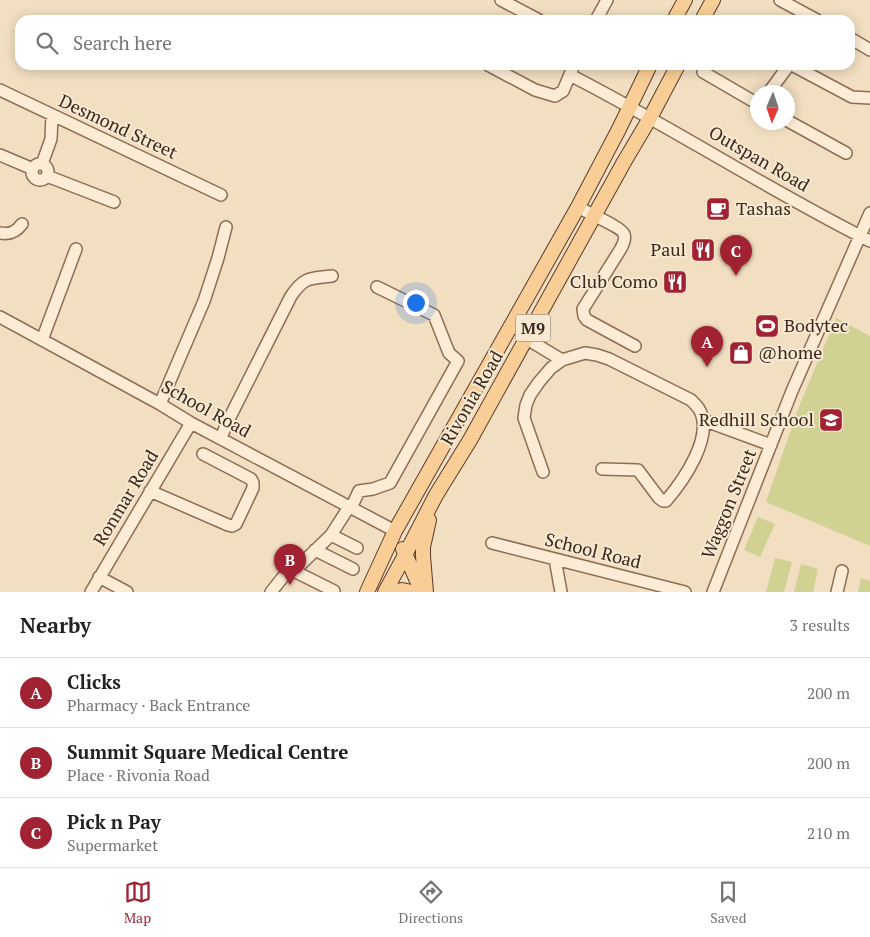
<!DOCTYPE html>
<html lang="en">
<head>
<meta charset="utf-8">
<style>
  :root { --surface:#fff; --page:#f2f2f2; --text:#222; --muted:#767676; --line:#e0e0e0; --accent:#a12232 }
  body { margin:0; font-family:"PT Serif",serif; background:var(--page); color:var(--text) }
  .compass { position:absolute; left:750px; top:85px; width:45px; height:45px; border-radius:50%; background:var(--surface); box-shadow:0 2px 12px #0003; rotate:182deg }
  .you { position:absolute; left:415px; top:302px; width:18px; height:18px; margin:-12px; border:4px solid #fff; border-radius:50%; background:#1a73e8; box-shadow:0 0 0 8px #1a73e833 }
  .badge { display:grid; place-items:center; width:32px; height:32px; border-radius:50%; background:var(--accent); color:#fff; font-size:16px; font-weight:700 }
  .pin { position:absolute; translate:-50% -41px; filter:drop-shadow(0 1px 2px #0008) }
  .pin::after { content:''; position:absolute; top:26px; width:18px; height:15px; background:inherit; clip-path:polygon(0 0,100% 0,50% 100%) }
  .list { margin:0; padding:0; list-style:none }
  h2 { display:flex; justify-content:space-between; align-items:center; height:65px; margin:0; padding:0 20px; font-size:21px }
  h2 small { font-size:16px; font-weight:400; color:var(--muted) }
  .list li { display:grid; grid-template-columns:32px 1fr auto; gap:15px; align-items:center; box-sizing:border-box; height:70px; padding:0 20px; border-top:1px solid var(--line) }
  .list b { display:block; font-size:19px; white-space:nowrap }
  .list p { margin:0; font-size:16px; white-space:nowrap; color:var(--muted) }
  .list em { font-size:16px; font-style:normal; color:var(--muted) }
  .icon { flex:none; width:28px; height:28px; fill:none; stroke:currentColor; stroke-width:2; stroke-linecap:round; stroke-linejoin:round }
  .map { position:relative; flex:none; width:870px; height:592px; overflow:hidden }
  .search { position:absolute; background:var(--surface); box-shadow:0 2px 12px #0003; left:15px; right:15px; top:15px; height:55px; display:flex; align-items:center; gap:12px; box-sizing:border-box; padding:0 18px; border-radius:15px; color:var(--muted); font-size:19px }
  .sheet { height:275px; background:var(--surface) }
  nav { display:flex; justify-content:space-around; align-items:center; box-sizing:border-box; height:70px; border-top:1px solid var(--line); background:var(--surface); font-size:14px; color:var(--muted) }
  nav a { display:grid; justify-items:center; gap:2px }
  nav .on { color:var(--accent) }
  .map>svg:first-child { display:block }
  .green { fill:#d1d194 }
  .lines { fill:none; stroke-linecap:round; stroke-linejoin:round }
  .minor-casing { stroke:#8d6d57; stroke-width:14 }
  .major-casing { stroke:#5a3c2c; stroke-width:16 }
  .minor { stroke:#fcecd6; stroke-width:11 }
  .major { stroke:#f8ce96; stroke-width:14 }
  .labels { text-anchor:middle; stroke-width:4; stroke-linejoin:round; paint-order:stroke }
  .shield { fill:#f8e9d2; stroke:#746253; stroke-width:1 }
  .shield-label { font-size:16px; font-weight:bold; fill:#3b281d }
  .street-label { font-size:18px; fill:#3b281d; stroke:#f8e9d2 }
  .poi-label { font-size:18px; fill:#3b281d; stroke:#f8e9d2; text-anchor:start }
</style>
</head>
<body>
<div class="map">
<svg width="870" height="592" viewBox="0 0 870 592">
  <rect width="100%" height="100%" fill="#f2dec1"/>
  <path class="green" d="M836,318L870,336V546L766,502L798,409Z
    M758,517L775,524L760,557L744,550Z
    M775,558L792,562L784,592H766Z
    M801,564L818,569L813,592H794Z
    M861,578L870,581V592H858Z"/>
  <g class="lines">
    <defs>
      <path id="minor" d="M501,0L539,20
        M780,0L817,20
        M596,20L607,0
        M850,38L870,50
        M488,65L535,90L555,96L563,91L574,65
        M792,65L852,97L870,98
        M703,72L758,104
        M570,75C672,127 768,190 870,241
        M0,90L221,195
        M769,92L789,65
        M788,121L846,153
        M0,155L33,169
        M42,164L51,139L52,115
        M32 172a8 8 0 1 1 16 0a8 8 0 1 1-16 0Z
        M47,176L114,202
        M578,207C586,212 623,228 624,234C626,239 623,245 620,250L583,309L584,316L587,320L635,346
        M0,233C10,235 16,232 22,224
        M0,317L160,404L191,423L395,531
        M527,339L562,360
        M42,340L76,249
        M160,404L204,301L218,258L226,227
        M703,420L771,445
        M221,438L227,423L291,296C304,277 310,278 332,276
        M543,472L524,418L526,405L530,395L539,382L551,368L562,360L585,353L597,355L609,359L691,400C694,403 697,406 699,409C715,436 683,481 666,501H663L659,498L638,470L602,469
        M150,491L228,525L232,526L236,524L253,488V483L251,479L203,454
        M351,508L359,491L373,489L390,483L458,361L449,353L434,315L377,287
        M331,535L357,548
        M492,543L685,592
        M315,550L353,569
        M555,559L561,592
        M294,571L334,591
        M99,577L127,592
        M91,592L191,423
        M271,592L283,577L294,571L331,535L349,507
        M713,592L792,391L870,213
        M837,592L842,571"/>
      <path id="major" d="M674,20L685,0
        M702,20L713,0
        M403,549L422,592
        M367,592L395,531L578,207L619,129L650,65
        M385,592L405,555L436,495L470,440L624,162L650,118L678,65
        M392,592L402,590L412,592
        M426,592L423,556V547L429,520"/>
    </defs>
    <use href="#minor" class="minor-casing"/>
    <use href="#major" class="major-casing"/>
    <use href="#minor" class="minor"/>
    <use href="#major" class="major"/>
  </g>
  <defs>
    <symbol id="cafe-square" viewBox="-11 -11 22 22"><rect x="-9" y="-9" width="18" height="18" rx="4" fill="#a12232" stroke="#f8e9d2"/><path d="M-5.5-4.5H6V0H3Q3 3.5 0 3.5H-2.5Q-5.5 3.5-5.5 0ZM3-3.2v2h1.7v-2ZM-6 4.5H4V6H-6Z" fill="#fff"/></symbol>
    <symbol id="restaurant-square" viewBox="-11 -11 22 22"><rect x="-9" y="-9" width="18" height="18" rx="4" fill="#a12232" stroke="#f8e9d2"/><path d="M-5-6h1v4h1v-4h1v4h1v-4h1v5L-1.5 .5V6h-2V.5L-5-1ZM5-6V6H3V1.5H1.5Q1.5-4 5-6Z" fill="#fff"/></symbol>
    <symbol id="stadium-square" viewBox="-11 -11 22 22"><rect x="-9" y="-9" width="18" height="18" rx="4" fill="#a12232" stroke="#f8e9d2"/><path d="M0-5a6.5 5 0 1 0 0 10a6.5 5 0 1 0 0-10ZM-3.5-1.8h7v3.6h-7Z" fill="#fff"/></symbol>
    <symbol id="shop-square" viewBox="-11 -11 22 22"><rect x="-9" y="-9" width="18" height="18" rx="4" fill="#a12232" stroke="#f8e9d2"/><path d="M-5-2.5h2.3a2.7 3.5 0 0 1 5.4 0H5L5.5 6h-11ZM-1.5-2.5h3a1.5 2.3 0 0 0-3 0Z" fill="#fff"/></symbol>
    <symbol id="school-square" viewBox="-11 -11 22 22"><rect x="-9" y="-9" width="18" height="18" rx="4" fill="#a12232" stroke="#f8e9d2"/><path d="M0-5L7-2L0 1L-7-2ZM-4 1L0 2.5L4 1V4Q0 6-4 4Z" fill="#fff"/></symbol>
  </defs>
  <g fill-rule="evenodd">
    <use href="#cafe-square" x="704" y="195" width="28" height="28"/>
    <use href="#restaurant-square" x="689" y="236" width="28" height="28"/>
    <use href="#restaurant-square" x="661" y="268" width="28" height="28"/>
    <use href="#stadium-square" x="753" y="312" width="28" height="28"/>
    <use href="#shop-square" x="727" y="339" width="28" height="28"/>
    <use href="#school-square" x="817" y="406" width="28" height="28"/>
  </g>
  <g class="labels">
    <rect class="shield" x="515.5" y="314.5" width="35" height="27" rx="4"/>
    <g class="shield-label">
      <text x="533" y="334">M9</text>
    </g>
    <g class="street-label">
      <text transform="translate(118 127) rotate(25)" y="6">Desmond Street</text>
      <text transform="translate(759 159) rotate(30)" y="6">Outspan Road</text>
      <text transform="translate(472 398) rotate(-60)" y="6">Rivonia Road</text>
      <text transform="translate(206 409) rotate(29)" y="6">School Road</text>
      <text transform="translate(126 498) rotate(-59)" y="6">Ronmar Road</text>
      <text transform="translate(729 504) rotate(-68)" y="6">Waggon Street</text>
      <text transform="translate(593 551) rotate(14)" y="6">School Road</text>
    </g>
    <g class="poi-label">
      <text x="736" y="215">Tashas</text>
      <text x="686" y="256" text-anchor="end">Paul</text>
      <text x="658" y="288" text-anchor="end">Club Como</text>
      <text x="784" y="332">Bodytec</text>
      <text x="758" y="359">@home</text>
      <text x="814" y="426" text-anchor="end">Redhill School</text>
    </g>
  </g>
</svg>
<svg class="compass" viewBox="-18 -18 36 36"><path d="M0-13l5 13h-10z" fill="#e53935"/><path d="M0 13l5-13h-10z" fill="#767676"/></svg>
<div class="you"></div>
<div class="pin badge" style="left:707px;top:367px">A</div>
<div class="pin badge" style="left:290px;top:585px">B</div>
<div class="pin badge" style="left:736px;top:276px">C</div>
<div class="search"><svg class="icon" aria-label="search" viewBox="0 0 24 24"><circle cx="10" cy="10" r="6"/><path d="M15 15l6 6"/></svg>Search here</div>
</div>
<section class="sheet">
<h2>Nearby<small>3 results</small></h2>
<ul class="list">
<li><span class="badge">A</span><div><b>Clicks</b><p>Pharmacy · Back Entrance</p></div><em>200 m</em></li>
<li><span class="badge">B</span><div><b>Summit Square Medical Centre</b><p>Place · Rivonia Road</p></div><em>200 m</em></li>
<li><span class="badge">C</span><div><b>Pick n Pay</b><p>Supermarket</p></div><em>210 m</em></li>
</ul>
</section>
<nav>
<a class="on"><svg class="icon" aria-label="map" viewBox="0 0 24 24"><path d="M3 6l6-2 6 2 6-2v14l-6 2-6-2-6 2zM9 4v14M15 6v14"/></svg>Map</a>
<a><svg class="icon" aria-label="directions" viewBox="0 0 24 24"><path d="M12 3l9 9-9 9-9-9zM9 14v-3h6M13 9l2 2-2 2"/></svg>Directions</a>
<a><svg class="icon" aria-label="saved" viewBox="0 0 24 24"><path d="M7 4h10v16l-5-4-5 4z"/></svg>Saved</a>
</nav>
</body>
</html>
